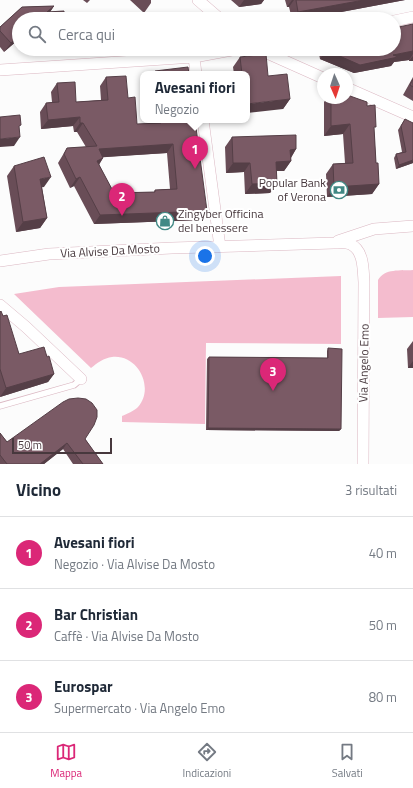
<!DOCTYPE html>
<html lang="it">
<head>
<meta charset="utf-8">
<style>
  :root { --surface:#fff; --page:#f6f6f7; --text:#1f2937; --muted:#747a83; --line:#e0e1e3; --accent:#db2777 }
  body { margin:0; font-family:"Titillium Web",sans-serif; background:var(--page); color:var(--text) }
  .compass { position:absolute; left:317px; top:68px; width:36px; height:36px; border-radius:50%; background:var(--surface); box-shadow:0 2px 6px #0003; rotate:177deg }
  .scale { position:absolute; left:12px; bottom:10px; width:100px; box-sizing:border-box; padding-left:4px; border:2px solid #47383d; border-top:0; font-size:11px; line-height:14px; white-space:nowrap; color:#47383d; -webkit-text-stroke:3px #fff; paint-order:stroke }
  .you { position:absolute; left:205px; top:256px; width:14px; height:14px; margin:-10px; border:3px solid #fff; border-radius:50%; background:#1a73e8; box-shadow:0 0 0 6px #1a73e833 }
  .badge { display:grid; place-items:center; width:26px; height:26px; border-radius:50%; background:var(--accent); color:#fff; font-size:13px; font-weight:700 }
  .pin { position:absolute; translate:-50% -33px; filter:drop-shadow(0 1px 2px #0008) }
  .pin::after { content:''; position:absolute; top:21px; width:14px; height:12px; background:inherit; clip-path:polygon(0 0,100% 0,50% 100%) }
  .popup { position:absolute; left:140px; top:71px; width:110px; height:52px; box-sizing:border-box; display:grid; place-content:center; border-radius:8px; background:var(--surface); filter:drop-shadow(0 1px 3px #0005); font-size:13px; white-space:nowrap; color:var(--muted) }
  .popup b { font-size:15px; color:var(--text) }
  .popup::after { content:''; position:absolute; left:50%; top:100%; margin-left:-8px; border:8px solid transparent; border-top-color:var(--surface) }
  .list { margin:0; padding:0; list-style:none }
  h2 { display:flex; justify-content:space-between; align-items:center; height:52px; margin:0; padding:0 16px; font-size:17px }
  h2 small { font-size:13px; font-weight:400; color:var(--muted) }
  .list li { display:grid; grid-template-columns:26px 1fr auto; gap:12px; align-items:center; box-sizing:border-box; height:72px; padding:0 16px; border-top:1px solid var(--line) }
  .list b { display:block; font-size:15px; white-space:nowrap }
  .list p { margin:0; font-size:13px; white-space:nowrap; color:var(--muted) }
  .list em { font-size:13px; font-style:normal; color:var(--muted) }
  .icon { flex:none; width:22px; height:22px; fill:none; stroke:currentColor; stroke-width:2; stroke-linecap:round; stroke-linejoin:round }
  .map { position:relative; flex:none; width:413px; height:464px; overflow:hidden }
  .search { position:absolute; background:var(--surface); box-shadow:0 2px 6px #0003; left:12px; right:12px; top:12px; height:44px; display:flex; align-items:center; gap:10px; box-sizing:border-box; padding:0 14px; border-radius:22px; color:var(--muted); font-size:15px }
  .sheet { height:268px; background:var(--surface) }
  nav { display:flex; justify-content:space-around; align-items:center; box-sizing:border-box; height:56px; border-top:1px solid var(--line); background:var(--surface); font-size:11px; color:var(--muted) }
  nav a { display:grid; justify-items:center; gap:2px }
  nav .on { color:var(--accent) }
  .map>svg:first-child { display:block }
  .green { fill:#f4bcce }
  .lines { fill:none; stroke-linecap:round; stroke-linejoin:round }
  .service-casing { stroke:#dbb7c2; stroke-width:7 }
  .minor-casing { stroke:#dbb7c2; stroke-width:12 }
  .service { stroke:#fff; stroke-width:5.5 }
  .minor { stroke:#fff; stroke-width:11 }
  .wall { fill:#694d57; fill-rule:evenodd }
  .shaded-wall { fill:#553f47 }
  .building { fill:#7a5a65; stroke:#553f47; fill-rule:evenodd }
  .labels { text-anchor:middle; stroke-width:4; stroke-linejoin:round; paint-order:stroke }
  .poi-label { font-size:12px; fill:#47383d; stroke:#fff; text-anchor:end }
  .street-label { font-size:12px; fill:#47383d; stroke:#fff }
</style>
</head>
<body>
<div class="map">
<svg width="413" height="464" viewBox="0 0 413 464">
  <rect width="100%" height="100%" fill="#fcfcfc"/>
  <path class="green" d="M413,270V317L378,318V280C385,268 400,271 413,270Z
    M341,276V344L206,343L205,424L122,422V416C127,414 134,411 138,407C155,388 138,354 112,357C104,358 97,363 91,368L14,294L59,287Z"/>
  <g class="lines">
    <defs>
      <path id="service" d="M0,406L74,385L81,379"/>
      <path id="minor" d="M198,0L220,19
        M394,21L413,17
        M258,49L323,78
        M194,57L196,74
        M0,70L194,57L237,49
        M347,88L413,117
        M203,120L220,247
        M338,241L374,229L413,226
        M0,261L49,254L172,248L334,243C339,243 346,242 350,244C364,250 363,269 364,282L363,464
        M0,305L26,327L81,379"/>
    </defs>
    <use href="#service" class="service-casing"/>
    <use href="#minor" class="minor-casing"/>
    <use href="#service" class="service"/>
    <use href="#minor" class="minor"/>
  </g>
  <path class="wall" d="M83,0H90L87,3Z
    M130,0H151V3L144,13Z
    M231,0H264L261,4L239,7Z
    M285,0H405L304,19H292L289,7H287Z
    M54,6L50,12L64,11V16L68,15V19H19V39L4,52L0,47V27L22,7Z
    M413,24V61H409V60L394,62L391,66L354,73L320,59L318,49H394Z
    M240,57L268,76L290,99L283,109L247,74H234L233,67Z
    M106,77L128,98L137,124L154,123L153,120H195L201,220L94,224L74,186L70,188L58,163L67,148L86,147L77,132H74L73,126L41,129L40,112L46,103L52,102L51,92L57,83L76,102L101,100L100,86ZM167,153L170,189L155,190L154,192L114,193L99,165L103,158L102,157Z
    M413,77V101L403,95Z
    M327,98H347L367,106L374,130L376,163L379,184L372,194L327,197L326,174L333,164L345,163L343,134L324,136V102Z
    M405,119L413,163L396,169L394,158L396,154L402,152L398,130Z
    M232,137L296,149L291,158V161L284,171H276L277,183L270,193L245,194L244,172L226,173L225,147Z
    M14,166L44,187H42L47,218L40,228L16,232L7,176Z
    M0,312L3,316L19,354L47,357L54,374L48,382L0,397Z
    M413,341V368H408L407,349Z
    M328,348L341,429L339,431L206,430L207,359L209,357L327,358V351Z
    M0,433L7,442L85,439L103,464H73L63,449L44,464H0Z"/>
  <path class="shaded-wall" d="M244,0H264L261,4L239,7Z
    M292,0H294L289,7H287Z
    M364,0H405L304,19H294L298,12Z
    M54,6L48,15L47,12Z
    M45,13L41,19H39Z
    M19,36V39L4,52L11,43Z
    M326,50L393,55L413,51V54L409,60L394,62L391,66L354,73L320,59Z
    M413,56V61H409Z
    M290,99L283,109L247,113V104Z
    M80,117L73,126L41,129L48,120Z
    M80,123H83L77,132H74Z
    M350,124L343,134L324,136L331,126Z
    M20,137L14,146L0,147V139Z
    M173,144L167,153L92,158L99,149Z
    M296,149L290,159V150Z
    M103,158L97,167V161Z
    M413,160V163L396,169L399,165Z
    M291,161L284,171H269L276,162Z
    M233,163H250L244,172L226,173Z
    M51,177L44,187L33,189L40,179Z
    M80,177L74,186L70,188L76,179Z
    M277,183L270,193L245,194L252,184Z
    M379,184L372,194L327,197L334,187Z
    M207,211L201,220L94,224L100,215Z
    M47,218L40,228L16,232L23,222Z
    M413,361V368H408Z
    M54,374L48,382L0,397L6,388Z
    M208,428L341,429L339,431L206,430Z
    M67,443L63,449L44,464H40Z"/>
  <path class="building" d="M296,0H364L298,12Z
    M54,6L47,12L64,11V16L68,15V19H46L45,13L39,19H19V36L11,43L0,31V27L22,7Z
    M186,13L187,19H159V17Z
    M413,24V51L393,55L398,57L360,65L326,50V49H394V28Z
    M266,54L268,76L287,74L290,99L247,104V74H242L240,57Z
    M188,67L189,74H155V71Z
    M126,76L128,98L135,97L137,124L161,123V120H195L207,211L100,215L80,177L76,179L64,154L67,148L97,146L83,123H80V117L48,120L46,103L59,102L57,83L75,82L76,102L108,100L106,77ZM173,144L177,189L155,190V192L114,193L97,161L103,158L99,149Z
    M413,79V87L410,85Z
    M347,95L367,102V106L375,105L376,127H374L376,163H378L379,184L334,187L333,164L353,163L350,124L331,126V98H347Z
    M20,115L21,125L19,126L20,137L0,139V117Z
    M405,119L413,123V160L399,165L396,154L406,152L401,126Z
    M296,135V149L290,150L291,161L276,162L277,183L252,184L250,163H233L232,137Z
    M44,157L51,177L40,179L47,218L23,222L14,166Z
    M1,311L3,316L7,315L19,354L44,347L47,357L49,356L54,374L6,388L0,369V312Z
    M328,348L342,349L341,429L208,428L209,357L328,358Z
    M78,398L86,399L92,403L97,410V417L94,425L85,439L103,464H83L67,443L40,464H7L0,455V433L7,442L63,402L69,399Z"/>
  <defs>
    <symbol id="bank-ring" viewBox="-11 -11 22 22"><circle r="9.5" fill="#fff" stroke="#418985" stroke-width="1.5"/><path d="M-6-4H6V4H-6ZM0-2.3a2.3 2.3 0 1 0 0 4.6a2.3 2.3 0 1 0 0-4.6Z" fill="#418985"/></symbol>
    <symbol id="shop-ring" viewBox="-11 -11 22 22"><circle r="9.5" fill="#fff" stroke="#418985" stroke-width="1.5"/><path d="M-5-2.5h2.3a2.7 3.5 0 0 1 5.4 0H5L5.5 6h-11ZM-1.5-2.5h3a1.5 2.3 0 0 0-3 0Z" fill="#418985"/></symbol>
  </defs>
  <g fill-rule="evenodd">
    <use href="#bank-ring" x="329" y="180" width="20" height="20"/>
    <use href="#shop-ring" x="155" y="211" width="20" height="20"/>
  </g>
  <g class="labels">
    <g class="poi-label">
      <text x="326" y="187">Popular Bank<tspan x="326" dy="14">of Verona</tspan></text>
      <text x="178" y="218" text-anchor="start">Zingyber Officina<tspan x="178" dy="14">del benessere</tspan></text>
    </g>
    <g class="street-label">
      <text transform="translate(110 251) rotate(-3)" y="4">Via Alvise Da Mosto</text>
      <text transform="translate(364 363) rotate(-89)" y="4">Via Angelo Emo</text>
    </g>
  </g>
</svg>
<svg class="compass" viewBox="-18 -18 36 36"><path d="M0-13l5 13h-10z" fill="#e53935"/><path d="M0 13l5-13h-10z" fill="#747a83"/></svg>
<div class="scale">50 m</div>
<div class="you"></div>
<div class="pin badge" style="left:195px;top:169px">1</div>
<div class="popup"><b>Avesani fiori</b>Negozio</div>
<div class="pin badge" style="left:122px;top:216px">2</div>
<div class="pin badge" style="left:273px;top:391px">3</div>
<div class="search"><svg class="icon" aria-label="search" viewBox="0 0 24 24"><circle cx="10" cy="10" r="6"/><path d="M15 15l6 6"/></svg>Cerca qui</div>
</div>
<section class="sheet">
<h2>Vicino<small>3 risultati</small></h2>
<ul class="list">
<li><span class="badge">1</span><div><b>Avesani fiori</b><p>Negozio · Via Alvise Da Mosto</p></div><em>40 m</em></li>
<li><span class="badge">2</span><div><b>Bar Christian</b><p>Caffè · Via Alvise Da Mosto</p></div><em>50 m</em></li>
<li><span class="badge">3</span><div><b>Eurospar</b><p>Supermercato · Via Angelo Emo</p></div><em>80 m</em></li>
</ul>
</section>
<nav>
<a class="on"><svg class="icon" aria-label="map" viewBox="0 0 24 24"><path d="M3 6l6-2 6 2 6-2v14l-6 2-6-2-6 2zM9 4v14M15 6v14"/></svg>Mappa</a>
<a><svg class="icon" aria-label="directions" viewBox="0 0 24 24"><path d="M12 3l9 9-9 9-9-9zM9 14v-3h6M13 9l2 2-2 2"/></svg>Indicazioni</a>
<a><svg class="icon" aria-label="saved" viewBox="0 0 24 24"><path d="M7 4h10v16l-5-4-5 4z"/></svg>Salvati</a>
</nav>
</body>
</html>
